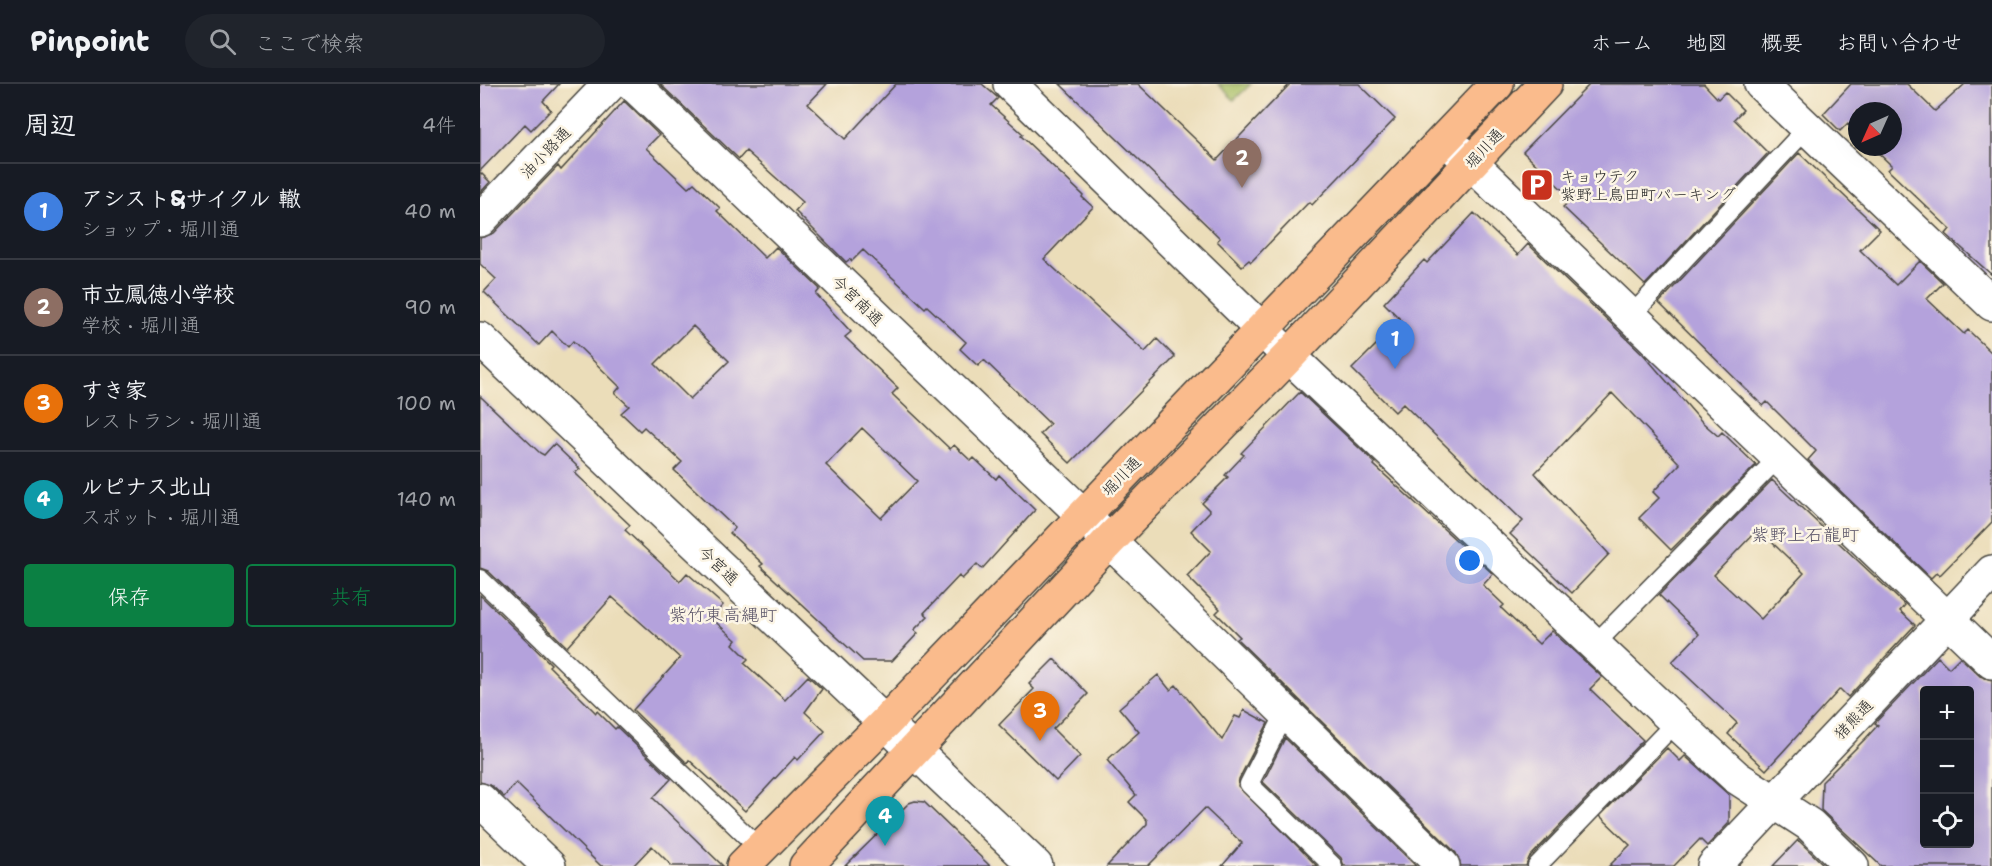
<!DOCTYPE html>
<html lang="ja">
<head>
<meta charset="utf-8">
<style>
  :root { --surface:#171b24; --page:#20242c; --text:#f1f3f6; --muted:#9ea1a6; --line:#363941; --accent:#0b8043 }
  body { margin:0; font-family:"Shantell Sans","Klee One",sans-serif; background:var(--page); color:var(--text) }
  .controls { position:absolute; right:18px; bottom:18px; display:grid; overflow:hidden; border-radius:6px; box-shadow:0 6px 24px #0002 }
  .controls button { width:54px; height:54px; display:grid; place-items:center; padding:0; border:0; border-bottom:2px solid var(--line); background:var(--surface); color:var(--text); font:30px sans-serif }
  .compass { position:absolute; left:1368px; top:18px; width:54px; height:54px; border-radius:50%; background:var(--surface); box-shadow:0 6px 24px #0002; rotate:225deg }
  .you { position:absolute; left:990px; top:477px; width:21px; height:21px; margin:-15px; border:4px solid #fff; border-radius:50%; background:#1a73e8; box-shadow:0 0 0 9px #1a73e833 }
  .badge { display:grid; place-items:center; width:39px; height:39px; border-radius:50%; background:var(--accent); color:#fff; font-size:20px; font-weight:700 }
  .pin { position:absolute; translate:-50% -50px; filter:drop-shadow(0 2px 3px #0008) }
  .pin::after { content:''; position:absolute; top:32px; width:21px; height:18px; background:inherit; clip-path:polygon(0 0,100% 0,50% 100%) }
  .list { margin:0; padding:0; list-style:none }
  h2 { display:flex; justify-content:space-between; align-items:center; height:78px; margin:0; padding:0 24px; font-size:26px }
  h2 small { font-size:20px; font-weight:400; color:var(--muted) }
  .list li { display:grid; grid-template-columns:39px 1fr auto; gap:18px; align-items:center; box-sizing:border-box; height:96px; padding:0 24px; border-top:2px solid var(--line) }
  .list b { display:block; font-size:22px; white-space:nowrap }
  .list p { margin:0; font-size:20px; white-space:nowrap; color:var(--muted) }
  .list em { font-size:20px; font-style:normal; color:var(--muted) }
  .actions { display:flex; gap:12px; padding:18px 24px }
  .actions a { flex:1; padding:14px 0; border:2px solid var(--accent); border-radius:6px; text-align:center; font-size:21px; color:var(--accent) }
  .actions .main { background:var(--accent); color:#fff }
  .icon { flex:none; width:33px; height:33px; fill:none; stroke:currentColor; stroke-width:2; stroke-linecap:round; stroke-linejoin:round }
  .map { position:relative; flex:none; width:1512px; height:782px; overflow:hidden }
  header { display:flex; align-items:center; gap:36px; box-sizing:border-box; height:84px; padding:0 30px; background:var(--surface); border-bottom:2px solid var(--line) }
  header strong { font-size:28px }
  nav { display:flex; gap:33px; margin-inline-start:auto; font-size:21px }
  .search { width:420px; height:54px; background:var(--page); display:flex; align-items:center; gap:15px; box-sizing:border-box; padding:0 21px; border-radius:33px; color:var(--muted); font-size:22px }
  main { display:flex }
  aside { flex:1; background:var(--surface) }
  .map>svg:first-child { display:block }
  .green { fill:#a6bd62; stroke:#687446; stroke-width:1.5 }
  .building { fill:#b4a2dc; fill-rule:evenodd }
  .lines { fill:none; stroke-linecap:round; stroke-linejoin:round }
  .service-casing { stroke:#484640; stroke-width:21 }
  .minor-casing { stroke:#484640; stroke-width:36 }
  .tertiary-casing { stroke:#484640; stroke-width:36 }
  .primary-casing { stroke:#484640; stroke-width:36 }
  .service { stroke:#fff; stroke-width:18 }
  .minor { stroke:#fff; stroke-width:33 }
  .tertiary { stroke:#fff; stroke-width:33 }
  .primary { stroke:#fabb8c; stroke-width:33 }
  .labels { text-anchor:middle; stroke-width:5; stroke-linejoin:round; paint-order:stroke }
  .street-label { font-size:16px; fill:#2b2b2b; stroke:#fcf5e5 }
  .poi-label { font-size:16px; fill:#2b2b2b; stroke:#fcf5e5; text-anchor:start }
  .neighbourhood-label { font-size:18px; fill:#5b5569; stroke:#fcf5e5 }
</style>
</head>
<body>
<header>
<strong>Pinpoint</strong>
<div class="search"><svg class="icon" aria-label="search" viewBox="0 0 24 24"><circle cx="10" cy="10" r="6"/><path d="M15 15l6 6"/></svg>ここで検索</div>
<nav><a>ホーム</a><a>地図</a><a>概要</a><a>お問い合わせ</a></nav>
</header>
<main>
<aside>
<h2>周辺<small>4件</small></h2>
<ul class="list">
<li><span class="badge" style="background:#3f7fe0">1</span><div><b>アシスト&amp;サイクル 轍</b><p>ショップ · 堀川通</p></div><em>40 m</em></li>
<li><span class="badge" style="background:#8d6e63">2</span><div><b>市立鳳徳小学校</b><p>学校 · 堀川通</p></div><em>90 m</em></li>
<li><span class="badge" style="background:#e8710a">3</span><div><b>すき家</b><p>レストラン · 堀川通</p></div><em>100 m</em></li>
<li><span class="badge" style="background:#0f9aa8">4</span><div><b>ルピナス北山</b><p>スポット · 堀川通</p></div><em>140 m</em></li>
</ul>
<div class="actions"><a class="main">保存</a><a>共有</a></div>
</aside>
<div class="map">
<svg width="1512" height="782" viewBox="0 0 1512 782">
  <rect width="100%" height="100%" fill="#fcf5e5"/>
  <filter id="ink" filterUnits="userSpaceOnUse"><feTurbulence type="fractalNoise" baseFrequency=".0167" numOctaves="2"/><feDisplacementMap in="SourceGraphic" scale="12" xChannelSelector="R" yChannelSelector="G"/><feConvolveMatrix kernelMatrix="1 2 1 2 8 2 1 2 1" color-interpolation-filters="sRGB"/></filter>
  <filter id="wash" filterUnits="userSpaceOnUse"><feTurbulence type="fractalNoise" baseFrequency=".008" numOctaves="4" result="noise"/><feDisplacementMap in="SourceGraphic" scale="24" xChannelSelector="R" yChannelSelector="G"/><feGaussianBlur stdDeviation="1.35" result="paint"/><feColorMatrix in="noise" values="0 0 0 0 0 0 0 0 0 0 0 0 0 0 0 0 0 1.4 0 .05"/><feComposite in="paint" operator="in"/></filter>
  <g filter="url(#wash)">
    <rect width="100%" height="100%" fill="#ebddb9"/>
    <path class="green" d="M738,0H771L754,16Z"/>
    <g id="blocks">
      <path class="building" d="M0,0H79L63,17L71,26L51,46L45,40L0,87Z
        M180,0H347L328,20L365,55L416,0H502L518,14L511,21L543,50L541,52L603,111L602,113L613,123L564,175L665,268L677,255L695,273L590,379L560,350L570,340L504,276L498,282L480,265L486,258L447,222L445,224L383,166L372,177L370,175L366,178L315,127L323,118L266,67L259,75Z
        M580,0H658L737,76L810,0H879L915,35L832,121L829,118L771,178L769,176L762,182L737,157L740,154Z
        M1110,0H1224L1238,15L1245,8L1263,26L1254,35L1288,69L1165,201L1083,123L1092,115L1043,68Z
        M1371,0H1427L1455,27L1485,0H1512V191L1466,150L1470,145L1408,86L1412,82L1392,63H1413V27H1377V48L1368,39L1360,47L1343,30Z
        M144,17L179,51L166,64L208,104L214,99L240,124L237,127L285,174L296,163L340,205L336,210L371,248L365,253L418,304L412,310L470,365L474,361L491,377L494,374L516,395L519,391L555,426L502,485L497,480L482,495L479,492L444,529L448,532L434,546L438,549L412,577H383L280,482L283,480L250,449L255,444L194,386L202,378L164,343L160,347L141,329L149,322L135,309L140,303L93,257L88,263L72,247L59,261L4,208L16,195L0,180V154L14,149L78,82L81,86ZM213,242L249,277L210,315L175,280ZM382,344L437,397L401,434L346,381Z
        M1319,69L1400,146L1380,166L1416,201L1440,177L1463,199L1447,215L1484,250L1488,246L1512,269V438L1460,491L1457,488L1451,494L1328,376L1336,367L1287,318L1283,322L1179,219Z
        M0,88L10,98L0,109Z
        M994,129L1038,171L1048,160L1163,270L1222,338L1238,352L1242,348L1276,381L1191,466L1159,434L1179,414L1173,408L1200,380L1132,309L1055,389L1129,470L1092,509L1030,450L1043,437L923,320L915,328L872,285L921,236L904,219L944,176L947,179Z
        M820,308L895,379L894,381L1013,490L1003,501L1024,521L1021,524L1059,560L1072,547L1122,593L1110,605L1163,656L1049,774L1046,782H981L976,769L757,555L760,553L736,529L740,525L707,492L731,467L711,447L730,427L722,419L748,393L745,391L764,371L761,369Z
        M0,312L60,369L64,371L74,360L100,385L95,389L150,441L145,446L200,497L207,489L243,521L231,534L256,556L253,560L268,575L264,579L305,616L328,592L342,605L325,628L345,647L318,676L315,673L265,727L209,676L207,679L153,626L200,574L176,552L132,513L87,563L8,487L0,484Z
        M1292,396L1425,521L1420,527L1435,541L1368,613L1360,605L1286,686L1248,650L1257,639L1192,578L1219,550L1179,511ZM1278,445L1324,489L1281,535L1234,491Z
        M0,511L71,580L69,582L116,629L117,627L135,645L137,643L191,695L173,714L243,782H192L172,762L153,782H121L36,699L24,713L12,702L0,698Z
        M1458,573L1469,584L1480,573L1500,592L1512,596V782H1401L1341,726L1342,698L1386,654L1398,641L1395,639ZM1444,606H1490V759H1444Z
        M574,575L608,610L573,645L600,672L576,697L519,641L554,605L549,600Z
        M678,591L690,606L696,601L742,656L755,632L760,634L764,626L788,639L759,695L758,702L837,782H742L762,759L725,724L668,782H627L667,740V736L649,718L656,711L627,676L659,648L639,624Z
        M805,654L936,782H864L861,774L783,698Z
        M1187,664L1200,677L1205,672L1249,711V739L1227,762L1220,755L1194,782H1129L1150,761L1120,732Z
        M435,717L444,718L510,782H365L429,719Z
        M1318,756L1344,781V782H1293Z"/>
    </g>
  </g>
  <g filter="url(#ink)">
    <use href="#blocks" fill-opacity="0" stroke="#484640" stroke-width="1.5"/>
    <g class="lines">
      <defs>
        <path id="service" d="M1150,233L1327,44
          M0,495L279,764
          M1114,561L1298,374
          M805,630L769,700L853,782
          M1057,782L1196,638"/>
        <path id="minor" d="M153,0L603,431L963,782
          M530,0L809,272L1196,638L1256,693L1330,741L1372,782
          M1281,0L1512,220
          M970,59L1512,578
          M0,136L130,0
          M0,716L69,782
          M1234,782L1512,488"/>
        <path id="tertiary" d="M0,255L556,782"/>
        <path id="primary" d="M263,782L405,639L1017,0
          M326,782L629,457L809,272L1065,0"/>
      </defs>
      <use href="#service" class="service-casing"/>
      <use href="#minor" class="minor-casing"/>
      <use href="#tertiary" class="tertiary-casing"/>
      <use href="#primary" class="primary-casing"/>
      <use href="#service" class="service"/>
      <use href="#minor" class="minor"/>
      <use href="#tertiary" class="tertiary"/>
      <use href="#primary" class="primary"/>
    </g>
  </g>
  <defs>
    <symbol id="parking-square" viewBox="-11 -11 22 22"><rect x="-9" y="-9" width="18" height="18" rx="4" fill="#c8321e" stroke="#fcf5e5"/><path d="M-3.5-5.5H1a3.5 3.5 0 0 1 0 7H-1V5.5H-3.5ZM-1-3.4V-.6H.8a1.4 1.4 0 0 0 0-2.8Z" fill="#fff"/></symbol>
  </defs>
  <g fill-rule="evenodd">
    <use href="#parking-square" x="1038" y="82" width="38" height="38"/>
  </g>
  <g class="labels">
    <g class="street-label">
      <text transform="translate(1004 64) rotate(-47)" y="6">堀川通</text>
      <text transform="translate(65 68) rotate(-46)" y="6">油小路通</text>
      <text transform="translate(378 216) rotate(44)" y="6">今宮南通</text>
      <text transform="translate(641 392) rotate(-46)" y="6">堀川通</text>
      <text transform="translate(239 481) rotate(44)" y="6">今宮通</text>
      <text transform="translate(1373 635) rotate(-46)" y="6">猪熊通</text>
    </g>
    <g class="poi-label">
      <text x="1080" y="98">キョウテク<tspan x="1080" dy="18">紫野上鳥田町パーキング</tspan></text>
    </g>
    <g class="neighbourhood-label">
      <text x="1325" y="457">紫野上石龍町</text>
      <text x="243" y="537">紫竹東高縄町</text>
    </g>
  </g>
</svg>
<div class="controls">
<button>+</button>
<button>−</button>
<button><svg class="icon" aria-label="locate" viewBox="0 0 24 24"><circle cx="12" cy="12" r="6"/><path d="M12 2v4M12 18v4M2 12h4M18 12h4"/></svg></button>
</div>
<svg class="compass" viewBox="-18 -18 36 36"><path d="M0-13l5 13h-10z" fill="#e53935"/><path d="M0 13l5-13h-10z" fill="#9ea1a6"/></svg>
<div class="you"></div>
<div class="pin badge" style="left:915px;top:285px;background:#3f7fe0">1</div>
<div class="pin badge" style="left:762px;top:104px;background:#8d6e63">2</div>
<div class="pin badge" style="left:560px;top:657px;background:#e8710a">3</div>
<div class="pin badge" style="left:405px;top:762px;background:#0f9aa8">4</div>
</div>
</main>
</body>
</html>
